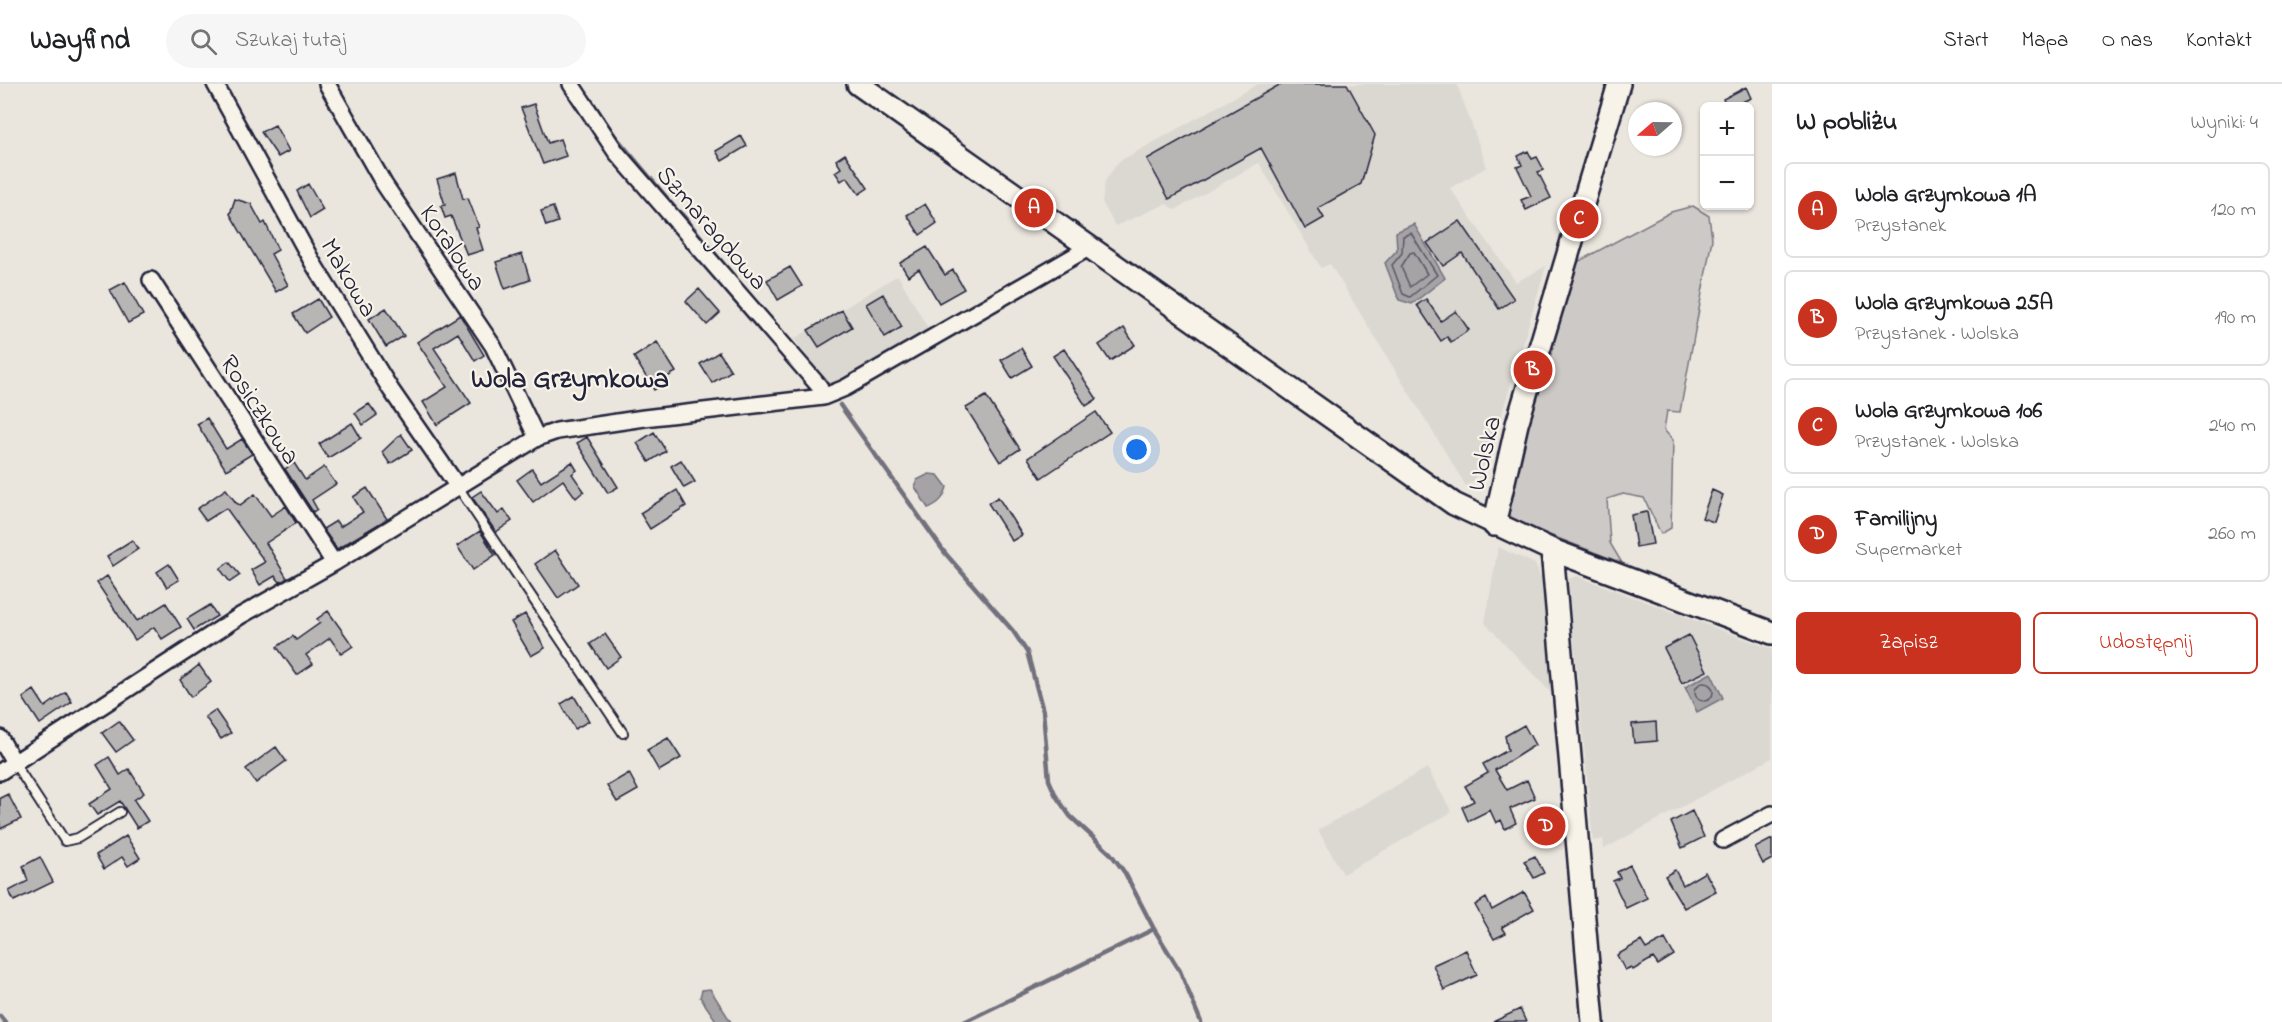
<!DOCTYPE html>
<html lang="pl">
<head>
<meta charset="utf-8">
<style>
  :root { --surface:#fff; --page:#f6f6f6; --text:#202124; --muted:#757577; --line:#e0e0e0; --accent:#c8321e }
  body { margin:0; font-family:"Indie Flower",sans-serif; background:var(--page); color:var(--text) }
  .controls { position:absolute; right:18px; top:18px; display:grid; overflow:hidden; border-radius:9px; box-shadow:0 2px 4px #0004 }
  .controls button { width:54px; height:54px; display:grid; place-items:center; padding:0; border:0; border-bottom:2px solid var(--line); background:var(--surface); color:var(--text); font:30px sans-serif }
  .compass { position:absolute; left:1628px; top:18px; width:54px; height:54px; border-radius:50%; background:var(--surface); box-shadow:0 2px 4px #0004; rotate:250deg }
  .you { position:absolute; left:1137px; top:366px; width:21px; height:21px; margin:-15px; border:4px solid #fff; border-radius:50%; background:#1a73e8; box-shadow:0 0 0 9px #1a73e833 }
  .badge { display:grid; place-items:center; width:39px; height:39px; border-radius:50%; background:var(--accent); color:#fff; font-size:20px; font-weight:700 }
  .pin { position:absolute; translate:-50% -50%; border:3px solid #fff; box-shadow:0 2px 6px #0006 }
  .list { margin:0; padding:0; list-style:none }
  h2 { display:flex; justify-content:space-between; align-items:center; height:78px; margin:0; padding:0 24px; font-size:26px }
  h2 small { font-size:20px; font-weight:400; color:var(--muted) }
  .list li { display:grid; grid-template-columns:39px 1fr auto; gap:18px; align-items:center; box-sizing:border-box; height:96px; margin:0 12px 12px; padding:0 12px; border:2px solid var(--line); border-radius:9px }
  .list b { display:block; font-size:22px; white-space:nowrap }
  .list p { margin:0; font-size:20px; white-space:nowrap; color:var(--muted) }
  .list em { font-size:20px; font-style:normal; color:var(--muted) }
  .actions { display:flex; gap:12px; padding:18px 24px }
  .actions a { flex:1; padding:14px 0; border:2px solid var(--accent); border-radius:9px; text-align:center; font-size:21px; color:var(--accent) }
  .actions .main { background:var(--accent); color:#fff }
  .icon { flex:none; width:33px; height:33px; fill:none; stroke:currentColor; stroke-width:2; stroke-linecap:round; stroke-linejoin:round }
  .map { position:relative; flex:none; width:1772px; height:938px; overflow:hidden }
  header { display:flex; align-items:center; gap:36px; box-sizing:border-box; height:84px; padding:0 30px; background:var(--surface); border-bottom:2px solid var(--line) }
  header strong { font-size:28px }
  nav { display:flex; gap:33px; margin-inline-start:auto; font-size:21px }
  .search { width:420px; height:54px; background:var(--page); display:flex; align-items:center; gap:15px; box-sizing:border-box; padding:0 21px; border-radius:33px; color:var(--muted); font-size:22px }
  main { display:flex }
  aside { flex:1; background:var(--surface) }
  .map>svg:first-child { display:block }
  .built { fill:#dbd8d2 }
  .green { fill:#cdc9c6; stroke:#787680; stroke-width:1.5 }
  .water { fill:#a6a3a6; stroke:#716f7b; stroke-width:1.5 }
  .lines { fill:none; stroke-linecap:round; stroke-linejoin:round }
  .shore { stroke:#575666; stroke-width:1.5 }
  .stream { stroke:#716f7b; stroke-width:4.5 }
  .building { fill:#b8b6b5; stroke:#22223b; stroke-width:1.5 }
  .lane-casing { stroke:#22223b; stroke-width:12 }
  .street-casing { stroke:#22223b; stroke-width:20 }
  .secondary-casing { stroke:#22223b; stroke-width:26 }
  .lane { stroke:#f7f3e8; stroke-width:8 }
  .street { stroke:#f7f3e8; stroke-width:15 }
  .secondary { stroke:#f7f3e8; stroke-width:21 }
  .labels { text-anchor:middle; stroke-width:4.5; stroke-linejoin:round; paint-order:stroke }
  .street-label { font-size:26px; fill:#22223b; stroke:#f7f3e8 }
  .quarter-label { font-size:28px; font-weight:bold; fill:#22223b; stroke:#f7f3e8 }
</style>
</head>
<body>
<header>
<strong>Wayfind</strong>
<div class="search"><svg class="icon" aria-label="search" viewBox="0 0 24 24"><circle cx="10" cy="10" r="6"/><path d="M15 15l6 6"/></svg>Szukaj tutaj</div>
<nav><a>Start</a><a>Mapa</a><a>O nas</a><a>Kontakt</a></nav>
</header>
<main>
<div class="map">
<svg width="1772" height="938" viewBox="0 0 1772 938">
  <rect width="100%" height="100%" fill="#eae6de"/>
  <filter id="ink" filterUnits="userSpaceOnUse"><feTurbulence type="fractalNoise" baseFrequency=".0167" numOctaves="2"/><feDisplacementMap in="SourceGraphic" scale="12" xChannelSelector="R" yChannelSelector="G"/><feConvolveMatrix kernelMatrix="1 2 1 2 8 2 1 2 1" color-interpolation-filters="sRGB"/></filter>
  <g filter="url(#ink)">
    <path class="built" d="M1258,0H1457L1487,83L1450,104L1516,198L1546,182L1487,380L1481,382L1473,397L1466,402L1330,180L1321,184L1259,79L1175,126L1166,120L1115,142L1102,118L1105,97L1118,78Z
      M898,191L930,248L829,302L794,255Z
      M1498,463L1535,480L1541,494L1552,610L1485,539Z
      M1577,492L1772,565V674L1604,765L1603,755L1593,757L1568,495Z
      M1427,684L1452,728L1343,790L1318,746Z"/>
    <path class="green" d="M1693,122L1709,132L1712,155L1680,328L1667,327L1664,346L1673,356L1671,444L1661,450L1644,414L1623,410L1607,415L1610,459L1622,479L1503,433L1568,183L1671,128Z"/>
    <path class="water" d="M1414,140L1445,194L1412,220L1399,216L1385,179L1397,166L1396,148Z
      M929,390L938,391L947,403C944,414 939,420 928,424L915,403L917,396Z
      M1711,589L1723,614L1697,628L1685,603Z
      M710,905L731,938H717L700,913L702,906Z"/>
    <g class="lines">
      <path class="shore" d="M1411,149L1437,191L1410,213L1403,210L1392,181L1402,169L1403,152Z
        M1414,168L1427,190L1410,203L1401,183L1410,169Z
        M1695 608a9 9 0 1 1 18 0a9 9 0 1 1-18 0Z"/>
      <path class="stream" d="M593,19L615,52L667,114
        M680,128L736,195
        M840,321L945,469L1013,547L1027,568L1043,627L1049,696L1056,712L1070,732L1111,770L1125,789L1154,845L1180,887L1201,938
        M0,932L5,938
        M964,938L1154,845"/>
    </g>
    <path class="building" d="M1281,0H1347L1375,51L1361,100L1318,124L1324,134L1305,145L1261,64L1169,115L1147,75Z
      M1746,3L1751,14L1733,22H1726L1723,15Z
      M534,20L548,59L560,55L566,72L543,80L521,24Z
      M275,41L289,67L278,73L261,48Z
      M741,52L747,62L722,77L716,67Z
      M1528,67L1532,75L1537,73L1544,86L1538,88L1551,114L1526,126L1521,116L1531,112L1517,83L1522,81L1518,72Z
      M845,70L868,104L859,110L847,93L841,97L835,88L841,84L836,76Z
      M456,89L463,115L468,114L479,143L476,144L483,166L467,171L451,132L445,134L441,122L445,121L437,95Z
      M308,100L323,126L310,134L297,107Z
      M235,115L251,120L262,140L265,138L278,166L271,170L288,201L276,208L230,130Z
      M925,120L937,139L920,151L907,131Z
      M553,123L558,138L546,142L541,127Z
      M1460,137L1514,215L1499,225L1462,169L1443,182L1427,159Z
      M927,163L945,191L953,186L964,205L939,219L919,185L908,192L900,179Z
      M522,170L530,196L505,205L496,178Z
      M790,183L802,202L778,216L767,196Z
      M125,198L143,231L128,239L110,206Z
      M699,205L720,229L707,241L686,217Z
      M883,210L902,243L885,253L866,220Z
      M318,215L329,233L305,249L293,230Z
      M1426,215L1441,237L1456,227L1469,246L1451,258L1447,253L1441,257L1417,221Z
      M386,224L404,252L386,263L369,235Z
      M842,226L852,243L819,263L808,246Z
      M460,231L484,271L475,277L458,249L434,264L471,319L437,341L423,318L447,303L417,258Z
      M1124,244L1135,261L1110,277L1099,261Z
      M657,258L676,288L667,293L669,296L654,306L634,273Z
      M1021,264L1032,282L1012,294L1001,276Z
      M1064,265L1097,315L1086,322L1053,272Z
      M719,268L731,287L712,299L700,280Z
      M986,312L1020,365L1000,378L966,324Z
      M369,320L377,331L363,341L355,329Z
      M1096,328L1110,348L1041,394L1028,374Z
      M207,334L226,365L242,355L252,370L226,386L197,340Z
      M352,339L361,354L328,374L319,360Z
      M654,348L666,367L649,378L637,359Z
      M401,350L412,366L390,380L382,368Z
      M587,353L618,403L608,409L577,359Z
      M681,376L695,398L684,404L671,382Z
      M572,378L577,386L572,390L584,407L576,414L563,396L533,418L517,396L532,385L541,398Z
      M294,379L305,396L324,383L336,400L312,416L317,425L313,428L285,385Z
      M367,404L387,435L337,465L323,445L336,437L340,443L363,428L353,413Z
      M226,405L236,419L240,421L255,410L271,432L286,422L296,439L266,459L287,494L283,497L280,498L275,492L260,501L251,486L265,478L226,424L206,437L197,425Z
      M677,406L686,422L650,445L640,429Z
      M1712,406L1723,411L1714,438L1702,434Z
      M481,407L498,430L504,425L512,437L496,448L472,413Z
      M998,413L1022,451L1012,457L988,419Z
      M1647,428L1653,460L1636,463L1631,431Z
      M480,447L495,471L473,486L457,462Z
      M132,456L138,465L113,482L107,472Z
      M555,466L578,500L558,514L535,480Z
      M229,478L240,491L230,498L220,485Z
      M169,480L179,496L167,503L157,488Z
      M107,492L137,537L166,519L181,543L162,555L154,543L135,556L97,499Z
      M210,521L217,532L194,546L187,535Z
      M328,527L353,562L341,570L330,554L306,571L313,580L297,591L277,563L293,552L296,556L320,539L317,535Z
      M525,530L545,564L531,572L511,538Z
      M605,550L621,573L606,584L590,560Z
      M1689,551L1707,587L1682,599L1664,564Z
      M199,581L211,598L191,613L180,596Z
      M34,606L45,623L66,608L72,618L40,640L23,614Z
      M574,612L589,637L575,645L561,620Z
      M215,626L231,649L221,655L205,633Z
      M119,637L133,656L116,668L102,649Z
      M1656,638L1657,657L1634,659L1632,640Z
      M1524,641L1535,661L1495,686L1507,706L1527,696L1535,714L1510,725L1516,739L1505,745L1501,736L1496,739L1490,726L1468,737L1462,723L1474,717L1465,702L1488,689L1483,680L1508,666L1505,652Z
      M668,654L681,674L659,687L647,666Z
      M276,663L286,677L256,699L246,685Z
      M109,673L120,691L129,685L144,709L134,716L148,737L137,744L120,717L97,731L89,720L112,705L97,681Z
      M629,689L638,706L617,718L607,702Z
      M8,710L21,735L0,745V714Z
      M1692,727L1704,753L1682,764L1671,738Z
      M1556,733L1559,745L1536,752L1532,740Z
      M126,752L140,774L128,782L122,773L104,785L96,771Z
      M1772,755V775L1763,780L1755,764Z
      M1535,772L1544,789L1534,794L1524,777Z
      M40,773L53,798L14,817L9,807L28,797L23,782Z
      M1630,781L1647,814L1626,824L1613,797L1620,794L1617,788Z
      M1675,786L1683,801L1705,788L1716,807L1684,824L1665,792Z
      M1524,808L1534,825L1502,843L1506,849L1494,855L1475,821L1486,814L1492,826Z
      M1665,855L1674,871L1658,881L1653,874L1633,886L1631,883L1625,886L1617,871L1641,857L1646,865Z
      M1466,866L1477,891L1444,906L1433,881Z
      M1520,925L1526,938H1493Z"/>
    <g class="lines">
      <defs>
        <path id="lane" d="M458,403L623,649
          M15,680L65,757L78,754L120,728"/>
        <path id="street" d="M215,0L314,181L391,306L458,403
          M327,0L384,100L493,262L537,354
          M571,0L616,68L819,302L823,313
          M151,196L334,479
          M0,654L15,680
          M0,688L240,532L334,479L537,354L557,347L644,334L823,313L845,304L1090,163
          M1723,756L1772,730"/>
        <path id="secondary" d="M858,0L1454,420L1552,466L1772,549
          M1494,441L1517,340L1619,0
          M1552,466L1593,938"/>
      </defs>
      <use href="#lane" class="lane-casing"/>
      <use href="#street" class="street-casing"/>
      <use href="#secondary" class="secondary-casing"/>
      <use href="#lane" class="lane"/>
      <use href="#street" class="street"/>
      <use href="#secondary" class="secondary"/>
    </g>
  </g>
  <g class="labels">
    <g class="street-label">
      <text transform="translate(713 143) rotate(49)" y="9">Szmaragdowa</text>
      <text transform="translate(454 163) rotate(56)" y="9">Koralowa</text>
      <text transform="translate(350 193) rotate(59)" y="9">Makowa</text>
      <text transform="translate(261 325) rotate(57)" y="9">Rosiczkowa</text>
      <text transform="translate(1483 369) rotate(-77)" y="9">Wolska</text>
    </g>
    <g class="quarter-label">
      <text x="570" y="303">Wola Grzymkowa</text>
    </g>
  </g>
</svg>
<div class="controls">
<button>+</button>
<button>−</button>
</div>
<svg class="compass" viewBox="-18 -18 36 36"><path d="M0-13l5 13h-10z" fill="#e53935"/><path d="M0 13l5-13h-10z" fill="#757577"/></svg>
<div class="you"></div>
<div class="pin badge" style="left:1034px;top:124px">A</div>
<div class="pin badge" style="left:1533px;top:286px">B</div>
<div class="pin badge" style="left:1579px;top:135px">C</div>
<div class="pin badge" style="left:1546px;top:742px">D</div>
</div>
<aside>
<h2>W pobliżu<small>Wyniki: 4</small></h2>
<ul class="list">
<li><span class="badge">A</span><div><b>Wola Grzymkowa 1A</b><p>Przystanek</p></div><em>120 m</em></li>
<li><span class="badge">B</span><div><b>Wola Grzymkowa 25A</b><p>Przystanek · Wolska</p></div><em>190 m</em></li>
<li><span class="badge">C</span><div><b>Wola Grzymkowa 106</b><p>Przystanek · Wolska</p></div><em>240 m</em></li>
<li><span class="badge">D</span><div><b>Familijny</b><p>Supermarket</p></div><em>260 m</em></li>
</ul>
<div class="actions"><a class="main">Zapisz</a><a>Udostępnij</a></div>
</aside>
</main>
</body>
</html>
